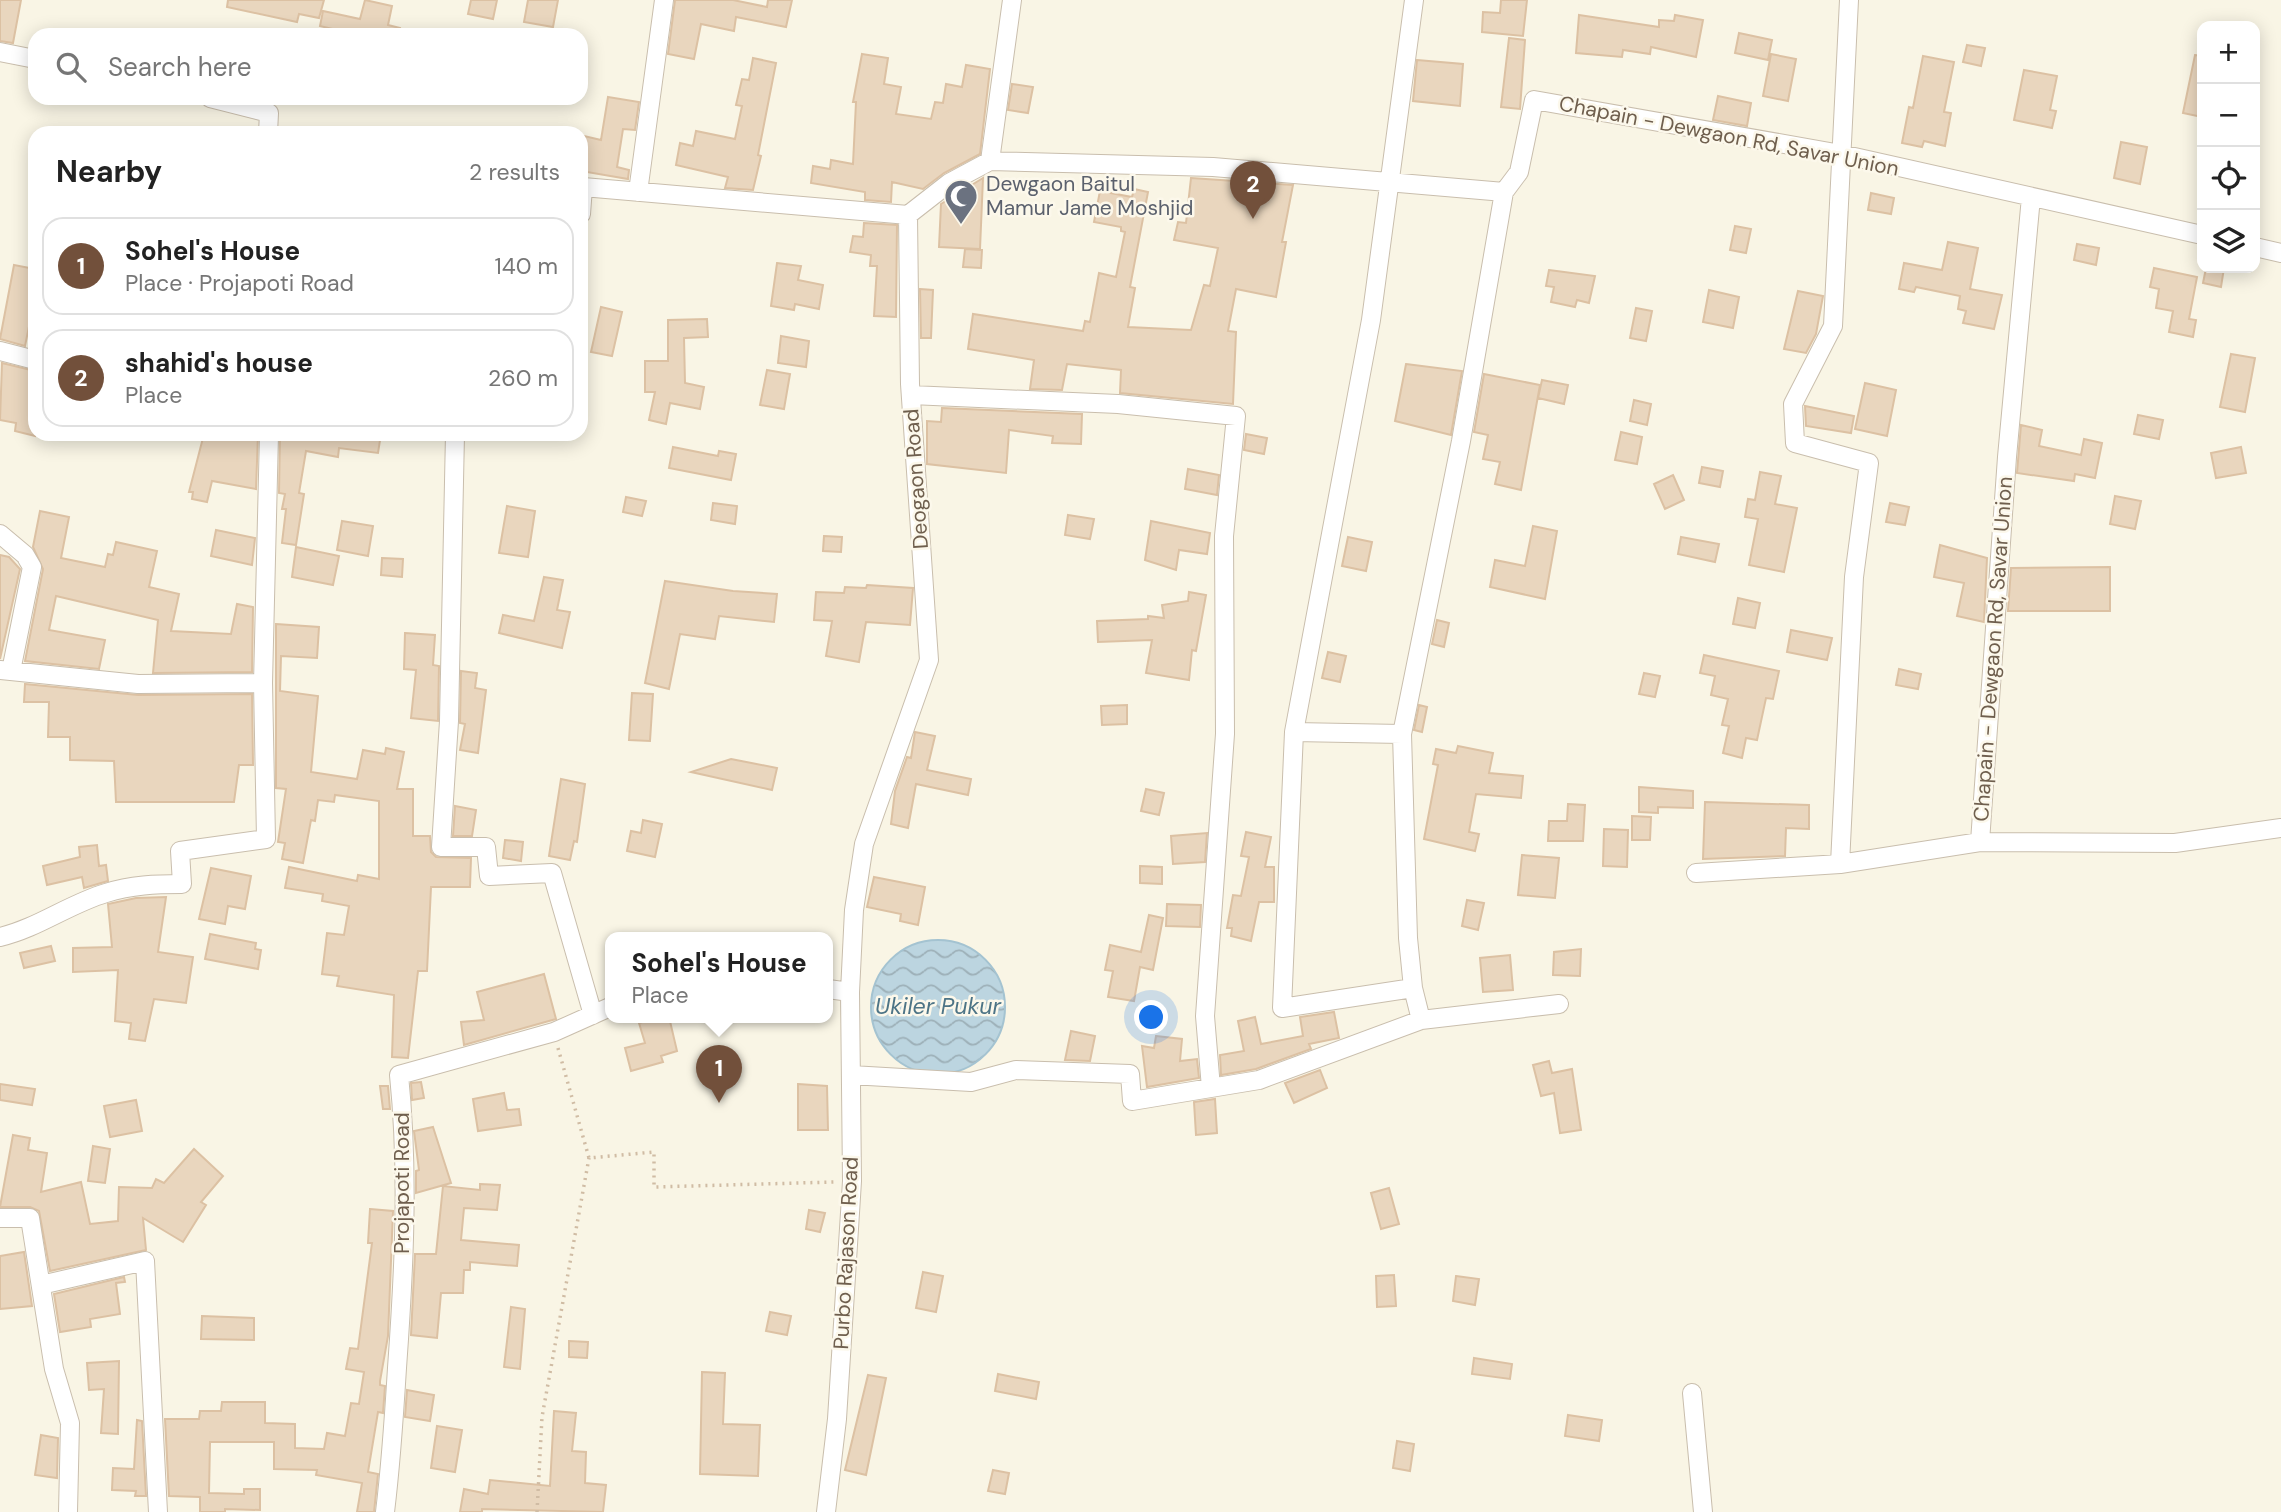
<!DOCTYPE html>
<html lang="en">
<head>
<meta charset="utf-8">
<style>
  :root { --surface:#fff; --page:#f6f6f6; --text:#222; --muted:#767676; --line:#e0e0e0; --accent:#72503b }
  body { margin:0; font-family:"DM Sans",sans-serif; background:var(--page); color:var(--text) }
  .controls { position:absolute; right:21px; top:21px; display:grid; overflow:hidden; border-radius:14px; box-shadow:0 4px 18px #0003 }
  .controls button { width:63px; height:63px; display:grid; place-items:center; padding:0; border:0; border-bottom:2px solid var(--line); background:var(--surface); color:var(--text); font:35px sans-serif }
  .you { position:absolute; left:1152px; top:1018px; width:24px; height:24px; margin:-18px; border:5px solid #fff; border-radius:50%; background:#1a73e8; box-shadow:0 0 0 10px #1a73e833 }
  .badge { display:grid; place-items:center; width:46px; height:46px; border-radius:50%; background:var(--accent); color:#fff; font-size:23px; font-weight:700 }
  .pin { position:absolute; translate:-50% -58px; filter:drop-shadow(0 2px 4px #0008) }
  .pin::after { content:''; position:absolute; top:37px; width:24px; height:21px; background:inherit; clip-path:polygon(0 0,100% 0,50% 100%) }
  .popup { position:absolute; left:605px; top:932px; width:228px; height:91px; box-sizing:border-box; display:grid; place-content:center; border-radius:14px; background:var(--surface); filter:drop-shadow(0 2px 5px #0005); font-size:23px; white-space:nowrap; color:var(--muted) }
  .popup b { font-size:26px; color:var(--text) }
  .popup::after { content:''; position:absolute; left:50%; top:100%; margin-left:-14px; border:14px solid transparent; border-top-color:var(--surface) }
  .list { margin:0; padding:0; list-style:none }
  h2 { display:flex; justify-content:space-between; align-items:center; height:91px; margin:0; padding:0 28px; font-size:30px }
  h2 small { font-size:23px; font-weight:400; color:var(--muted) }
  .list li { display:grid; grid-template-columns:46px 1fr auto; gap:21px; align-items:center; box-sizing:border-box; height:98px; margin:0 14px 14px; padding:0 14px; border:2px solid var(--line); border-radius:21px }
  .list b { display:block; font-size:26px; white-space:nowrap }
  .list p { margin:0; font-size:23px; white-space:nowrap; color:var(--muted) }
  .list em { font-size:23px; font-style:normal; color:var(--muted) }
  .icon { flex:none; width:38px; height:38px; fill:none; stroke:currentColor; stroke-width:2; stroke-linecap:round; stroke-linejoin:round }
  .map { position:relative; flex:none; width:2281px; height:1512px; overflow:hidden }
  .search { position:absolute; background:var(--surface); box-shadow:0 4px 18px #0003; left:28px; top:28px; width:560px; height:77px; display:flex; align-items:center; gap:18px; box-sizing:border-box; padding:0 24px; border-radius:21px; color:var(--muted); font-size:26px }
  .panel { position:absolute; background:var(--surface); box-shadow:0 4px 18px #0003; left:28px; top:126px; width:560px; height:315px; border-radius:21px }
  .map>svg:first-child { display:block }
  .water { fill:url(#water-waves); stroke:#a4c3d1; stroke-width:2 }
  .building { fill:#e9d6be; stroke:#dcc1a3; stroke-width:2 }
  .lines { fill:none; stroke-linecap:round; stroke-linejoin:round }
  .street-casing { stroke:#c9bead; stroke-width:20 }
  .path { stroke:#d0bca4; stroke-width:3.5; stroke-dasharray:2 5; stroke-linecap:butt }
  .street { stroke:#fff; stroke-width:18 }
  .labels { text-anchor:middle; stroke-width:5; stroke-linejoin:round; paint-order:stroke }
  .street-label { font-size:21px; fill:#6f5f4e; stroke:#fcf8eb }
  .worship-label { font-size:21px; fill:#5b616d; stroke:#fcf8eb; text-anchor:start }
  .water-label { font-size:23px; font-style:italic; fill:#4d7486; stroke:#fcf8eb }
</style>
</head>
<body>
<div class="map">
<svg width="2281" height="1512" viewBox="0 0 2281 1512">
  <defs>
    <pattern id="water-waves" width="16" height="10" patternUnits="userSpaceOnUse" patternTransform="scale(1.75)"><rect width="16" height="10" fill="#bcd5e0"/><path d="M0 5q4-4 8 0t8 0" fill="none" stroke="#9db0b8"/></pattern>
  </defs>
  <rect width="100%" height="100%" fill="#f9f5e5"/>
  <path class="water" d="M871 1007a67 67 0 1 1 134 0a67 67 0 1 1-134 0Z"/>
  <path class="building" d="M0,0H21L13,43L0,41Z
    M228,0H324L319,18L299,14L297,22L227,7Z
    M365,0L392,6L388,25L400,28L399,35H357L320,26L323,11L360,19Z
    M471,0H497L493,19L468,14Z
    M528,0H558L553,27L524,22Z
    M675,0H733L767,7L768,0H792L786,27L736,17L734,31L701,24L694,59L668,54Z
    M1501,0H1527L1523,36L1482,32L1483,12L1500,13Z
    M1579,15L1659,27V20L1674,21L1675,15L1703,20L1696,57L1651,47L1650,54L1623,50L1622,57L1576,53Z
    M1739,33L1772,40L1768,60L1735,53Z
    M1509,38L1525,40L1520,109L1501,107Z
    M1967,45L1985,48L1981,66L1963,62Z
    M862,54L888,58L884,84L901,87L896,114L931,119L935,102L943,103L946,84L962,87L966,65L990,69L980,154L944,173L923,189L892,182L891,202L865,200V192L811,183L813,166L830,169L831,160L853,164L856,102H853Z
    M1771,54L1796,59L1788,101L1763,96Z
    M2195,55L2202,56V117L2183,113Z
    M1923,56L1954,62L1944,112L1951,113L1945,146L1924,141L1922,147L1902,143L1909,107L1913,108Z
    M753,58L776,63L758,155L761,156L753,190L725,188L728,177L676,165L680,143L693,146L696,131L735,139L742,106L736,105L742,79L749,80Z
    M1417,60L1463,64L1460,106L1413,101Z
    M2024,70L2057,76L2050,110L2056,111L2052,128L2014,120Z
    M1012,84L1033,87L1028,113L1008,110Z
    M1718,96L1751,103L1747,126L1713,120Z
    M608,97L639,102L635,130L623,129L617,167L629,170L628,179L581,171L584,136L601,140Z
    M2121,142L2147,147L2140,184L2114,178Z
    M983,178L980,249L939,247L941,204Z
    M1191,178L1293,185L1282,242H1286L1276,297L1236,289L1228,331L1236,332L1233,404L1120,393L1121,370L1067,364L1062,390L1030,389L1034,360L968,349L973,314L1083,331L1085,321L1090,322L1099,273L1116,277L1125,232L1121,231V227L1094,222L1100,191L1132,197L1134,189L1148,192L1130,287L1135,288L1128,327L1191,330L1204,285L1210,286L1218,248L1174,240L1178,222L1186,223Z
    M1871,193L1894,198L1891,214L1868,210Z
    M864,223L897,225L896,317L874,316L877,266H870L871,255L850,252L853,236L863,237Z
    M1735,226L1751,229L1746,253L1730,250Z
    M1948,242L1978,248L1970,289L2002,295L1994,329L1963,323L1966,311L1958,309L1960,296L1916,287L1914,292L1899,289L1904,263L1942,270Z
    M2077,244L2099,248L2096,265L2074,260Z
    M965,249L982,250L981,268L963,267Z
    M777,263L801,266L798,280L823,285L819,309L795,304L794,310L771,306Z
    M14,265L35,269V297L25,346L0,339Z
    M2154,268L2197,277L2189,319L2196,320L2193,337L2169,332L2173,311L2156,308L2159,289L2150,287Z
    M2206,268H2224L2221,287L2203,283Z
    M1549,270L1595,276L1589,303L1577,300L1575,307L1551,302L1554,287L1546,286Z
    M920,289L933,290L931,338H921Z
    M1709,290L1739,297L1733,328L1703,322Z
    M1798,291L1823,296L1816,334L1806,353L1784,349Z
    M601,307L622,312L612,356L591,352Z
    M1636,308L1652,311L1646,341L1630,338Z
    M707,319L708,337L684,338L685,383L704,387L700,409L670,403L666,424L649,420L655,392H645V361H668V320Z
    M781,336L809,341L806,367L778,363Z
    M2231,354L2255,358L2245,412L2220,407Z
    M2,363L35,371V436L15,431L16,423L0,420Z
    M1406,364L1462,371L1451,435L1395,421Z
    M767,370L790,374L784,409L760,405Z
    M1484,374L1540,385L1521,490L1495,484L1500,462L1483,459L1488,435L1474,432Z
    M1542,380L1568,385L1564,404L1538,398Z
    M1865,383L1896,390L1887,436L1855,429Z
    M1634,400L1651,404L1647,425L1630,421Z
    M1805,406L1854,416L1851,433L1806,426Z
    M942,408L1082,414L1081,444L1052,443L1053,436L1009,430L1006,473L927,464V421L941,422Z
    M2138,415L2163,420L2159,439L2134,434Z
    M2021,425L2042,430L2039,446L2081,455L2084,439L2102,443L2095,478L2075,474L2074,481L2017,473Z
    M1621,432L1642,437L1637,464L1615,460Z
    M204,434H258L256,489L212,481L207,502L192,499L193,492H189Z
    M280,434H381L378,453L339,448L338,457L306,451L299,493L304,494L296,545L282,543L286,509H282L285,494L279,493Z
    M1246,434L1267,438L1264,454L1244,450Z
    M673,447L718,456L719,451L736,454L731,480L669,468Z
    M2241,447L2246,473L2216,478L2211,453Z
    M1702,467L1723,471L1720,487L1699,483Z
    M1188,469L1219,475L1217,495L1185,489Z
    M1760,472L1781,476L1775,504L1797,508L1784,572L1749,565L1758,519L1745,517L1748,499L1755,500Z
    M1673,475L1684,500L1665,509L1654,484Z
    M2115,496L2141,501L2135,529L2110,524Z
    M626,497L646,501L642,516L623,512Z
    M713,503L737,506L735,524L711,520Z
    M1890,503L1909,507L1905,525L1886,522Z
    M507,506L535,511L528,557L499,553Z
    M40,511L69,517L61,558L105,567L108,554L113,555L116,542L157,551L149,587L179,594L171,631L231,634L237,604L253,607L252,672L153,673L158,620L56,596L49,630L105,640L99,669L25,661L43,569L33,547Z
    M1068,515L1094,519L1090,539L1065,535Z
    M342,521L373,526L368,556L337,550Z
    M1151,521L1210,533L1207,554L1179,550L1176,570L1145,560Z
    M1533,526L1557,531L1545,599L1490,587L1495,560L1525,566Z
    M216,530L255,538L252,565L211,556Z
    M824,536L842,537L841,552L823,551Z
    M1348,537L1372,542L1366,571L1342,566Z
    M1681,537L1719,544L1715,562L1678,554Z
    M1940,545L1987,558L1984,622L1957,616L1964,583L1934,577Z
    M296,547L339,556L333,585L292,577Z
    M0,555L9,557L20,569L0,659Z
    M382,558L403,559L402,577L381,575Z
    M2110,567V611H2008L2011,568Z
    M544,577L563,580L557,610L570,612L562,648L499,633L503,615L534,621Z
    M665,581L733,591L777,594L774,622L719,616L715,639L680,634L669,689L645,683Z
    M867,585L913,588L910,625L866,622L859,662L826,656L832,621L814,620L816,592L844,593L845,587L866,588Z
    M1189,592L1206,595L1196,651L1192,650L1189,680L1146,673L1152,640L1098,642L1097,621L1148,619V616L1164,618L1162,605L1188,601Z
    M1738,598L1760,603L1755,628L1733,624Z
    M1437,620L1449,623L1444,647L1432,644Z
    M276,624L319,627L317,658L281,656L280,691L318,696L311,772L357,779L363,750L385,754L386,748L404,752L397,789H413V836H430L431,852L436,857L471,858L470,887H431L427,971H418L408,1058L392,1057L394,995L337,986L339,976L322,974L327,933L344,935L349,906L322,901L323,894L285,888L289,867L357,881L358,875L379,879V801L335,795L334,802L318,800L315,821L311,820L303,863L282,859L285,843L278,842L286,789L276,788Z
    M1791,630L1832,638L1827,660L1787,652Z
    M405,633L435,635L433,665L439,666L438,721L411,718L416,670L404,669Z
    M1328,652L1346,656L1340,682L1322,678Z
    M1704,655L1779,671L1773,699L1766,698L1757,740L1746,738L1742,758L1723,753L1729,726L1722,725L1728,699L1711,695L1715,676L1700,673Z
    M1899,669L1921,674L1918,689L1896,685Z
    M461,671L477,673L475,688L486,690L478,753L460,750L465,724L460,723Z
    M1644,673L1660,676L1655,697L1639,694Z
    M25,684L138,695L252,694L253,765H239L234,802H116L114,761L70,760V737H48L49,702H24Z
    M632,693L653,694L650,741L629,740Z
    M1127,705V724L1102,725L1101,706Z
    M1419,705L1427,707L1422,732L1414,730Z
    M915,732L935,736L927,770L971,779L968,795L916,784L908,828L891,824L895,791L907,757L911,758Z
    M1458,746L1493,753L1489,773L1523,776L1521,798L1476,794L1469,832L1479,834L1475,851L1424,839L1438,765L1433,764L1436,749L1456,753Z
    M731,759L777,768L772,790L691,772Z
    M561,779L585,784L577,842L574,841L570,860L549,856Z
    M1639,787L1693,791V808L1658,807V813L1639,812Z
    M1146,789L1164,793L1159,815L1141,811Z
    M1705,802L1809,805V829L1786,828L1785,856L1703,859Z
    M1568,804L1585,805L1583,841H1548L1549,821H1567Z
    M455,806L476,810L472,836H453Z
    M1632,816L1651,817L1650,840H1632Z
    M643,820L662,824L655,857L627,851L631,831L641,833Z
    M1604,829L1628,830L1627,867L1603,866Z
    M1246,832L1271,837L1265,867H1274V902H1259L1251,941L1231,936L1232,928H1227L1233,895L1241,896L1249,857L1241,856Z
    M1207,833L1205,862L1173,864L1171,836Z
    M505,840L523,842L521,861L503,858Z
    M97,845L99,866L106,865L108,881L84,888L82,877L47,885L43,866L80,857L79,847Z
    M1522,855L1559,858L1555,898L1518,895Z
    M1140,866L1162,867V884L1140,883Z
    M211,868L251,876L245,909L228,906L225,924L199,919Z
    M874,877L925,887L918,925L900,921L901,914L867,907Z
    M166,897L158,952L193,957L186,1003L154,999L145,1041L129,1039L131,1023L115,1021L118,970L73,972V948L112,947L108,904L136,898Z
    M1467,900L1484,903L1478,930L1462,926Z
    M1167,904L1201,905L1200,927L1166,926Z
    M1149,915L1163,918L1153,970L1140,967L1134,1001L1108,997L1113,971L1105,970L1110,945L1141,952Z
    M210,934L256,943L255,949L261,950L258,969L205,959Z
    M51,946L55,961L24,968L20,953Z
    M1581,949L1580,976L1553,975L1554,952Z
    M1510,955L1513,990L1483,992L1480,958Z
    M544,974L556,1019L464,1045L461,1022L484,1020L477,992Z
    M1334,1012L1339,1038L1309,1044L1311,1049L1256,1069L1221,1075L1220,1055L1244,1051L1238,1021L1255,1017L1261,1044L1303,1036L1300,1017Z
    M660,1017H669L677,1051L661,1056L663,1062L631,1071L625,1048L645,1043L639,1023Z
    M1071,1031L1095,1036L1090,1061L1065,1060Z
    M1156,1036L1182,1039L1180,1061L1197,1059L1199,1078L1147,1087L1142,1046L1154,1048Z
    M1549,1061L1552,1073L1572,1069L1581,1130L1560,1133L1554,1093L1541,1096L1533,1065Z
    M1320,1070L1327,1088L1294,1103L1285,1083Z
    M421,1082L424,1098L412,1100L411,1083Z
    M0,1084L35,1089L32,1105L0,1100Z
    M798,1084L827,1086L828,1130H798Z
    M380,1086H388L390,1109H383Z
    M504,1093L507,1110L519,1109L521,1125L478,1131L473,1099Z
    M1215,1099L1217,1133L1196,1135L1194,1102Z
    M136,1100L142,1131L110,1137L104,1106Z
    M433,1127L451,1183L416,1193V1171L419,1170L414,1131Z
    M13,1135L30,1138L28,1150L47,1153L41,1192L81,1182L90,1224L118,1221L119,1187L152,1188L156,1179L164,1183L194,1149L223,1176L201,1202L206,1205L183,1242L143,1218L146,1250L50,1271L39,1211L30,1207H0Z
    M93,1146L110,1149L105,1183L88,1181Z
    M480,1184L500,1185L497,1210L464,1208L461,1240L519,1245L517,1266L470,1262V1270H464L463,1293H441L437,1338L411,1335L415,1254H436L443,1186L480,1190Z
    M1389,1188L1399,1224L1381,1229L1371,1193Z
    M370,1209L393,1211L388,1336L380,1381V1385L385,1386L383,1413L378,1412L368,1472L378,1474L374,1512H357L362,1483L316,1475L317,1470L274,1469V1442H210L209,1493L244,1494V1489H260V1510L225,1509V1512H200V1497L169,1496L165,1419H199L200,1411H221L222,1402H265V1423L295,1424V1448L324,1449L327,1433L345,1436L351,1403L359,1404L364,1372L346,1369L350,1348L358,1349L372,1243H368Z
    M809,1210L825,1213L820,1232L806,1229Z
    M24,1252L32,1306L0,1309V1256Z
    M923,1272L943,1276L936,1312L916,1308Z
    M1394,1275L1396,1306L1377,1307L1376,1276Z
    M1456,1276L1479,1279L1475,1305L1453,1301Z
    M124,1277L125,1282L116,1283L120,1314L90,1319L91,1327L60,1332L54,1294Z
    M511,1307L525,1309L520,1369L504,1367Z
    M770,1312L791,1316L787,1335L766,1331Z
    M202,1316L254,1318V1340L201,1339Z
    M569,1341L588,1342L587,1358L569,1357Z
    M1474,1358L1512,1364L1510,1379L1472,1374Z
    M119,1361L118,1434L101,1433L104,1389L89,1390L87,1363Z
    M702,1372L725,1373L723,1424L760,1425L758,1476L700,1474Z
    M998,1374L1039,1382L1036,1399L995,1391Z
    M868,1375L886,1378L866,1475L845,1470Z
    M407,1390L434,1395L430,1421L405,1417Z
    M554,1411L576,1413L572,1451L586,1452L585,1483L606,1485L603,1512L482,1509V1512H460L464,1489L488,1494L490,1480L550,1486Z
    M1568,1415L1602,1420L1599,1441L1565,1436Z
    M137,1420L142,1421L146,1496H135L136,1491L112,1490L113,1468L134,1469Z
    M437,1426L462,1430L455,1472L431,1468Z
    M41,1435L58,1438L57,1478L35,1475Z
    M1397,1441L1414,1444L1410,1471L1393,1468Z
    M993,1470L1009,1473L1005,1494L988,1491Z"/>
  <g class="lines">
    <defs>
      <path id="street" d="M1414,0L1371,320L1294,732L1282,1008L1413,988L1421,1020L1559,1004
        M0,52L35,59
        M210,98L269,113L268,133
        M990,161L1012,0
        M638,192L664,0
        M2031,197L2007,457L1980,842L2175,843L2281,828
        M581,214L583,187L908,215
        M2255,247L2281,253
        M0,351L35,360
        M911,395L1118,404L1236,416L1224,536L1225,734L1205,1016L1211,1088
        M455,434L449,721L441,847H486L489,876L552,873L593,1015
        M0,534L25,555L32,567L11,671
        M0,670L138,684L263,683L269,434
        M1294,732L1402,734L1408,938L1413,988
        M1402,734L1461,441L1504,192
        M1840,864L1854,577L1869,463L1795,443L1793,404L1833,326L1849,0
        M1696,873L1840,864L1980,842
        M0,937C38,928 69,904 106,893C131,885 156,884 182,884L180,851L266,839L263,683
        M828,989L850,992
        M851,1075L971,1082L1016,1070L1130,1074L1132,1101L1259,1080L1421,1020
        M0,1218H30L54,1369L70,1423L68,1512
        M41,1285L145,1261L158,1512
        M1692,1393L1703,1512
        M385,1512C391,1464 394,1417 397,1368C404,1271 409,1173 399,1075L554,1032L610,1007
        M826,1512L837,1419L852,1181L850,992L854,910L864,844L929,660L910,384L908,215L949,183L990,161L1213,167L1504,192L1519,172L1534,100L1841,154L2202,235"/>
    </defs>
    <use href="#street" class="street-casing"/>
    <path class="path" d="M558,1048L589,1158L654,1152V1187L834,1182
      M537,1512L542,1417L589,1158"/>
    <use href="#street" class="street"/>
  </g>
  <defs>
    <symbol id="mosque-pin" viewBox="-11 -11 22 30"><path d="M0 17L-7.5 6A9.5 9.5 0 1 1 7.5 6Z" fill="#6b7280" stroke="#fcf8eb"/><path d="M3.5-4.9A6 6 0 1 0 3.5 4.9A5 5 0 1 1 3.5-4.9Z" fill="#fff"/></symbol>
  </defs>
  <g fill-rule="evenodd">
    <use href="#mosque-pin" x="942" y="177" width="38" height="52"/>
  </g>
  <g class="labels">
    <g class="street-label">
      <text transform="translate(1729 136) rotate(11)" y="7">Chapain - Dewgaon Rd, Savar Union</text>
      <text transform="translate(916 479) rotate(-94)" y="7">Deogaon Road</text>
      <text transform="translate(1993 649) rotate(-86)" y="7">Chapain - Dewgaon Rd, Savar Union</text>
      <text transform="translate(402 1183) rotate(-90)" y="7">Projapoti Road</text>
      <text transform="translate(846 1253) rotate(-87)" y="7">Purbo Rajason Road</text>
    </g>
    <g class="worship-label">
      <text x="986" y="191">Dewgaon Baitul<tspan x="986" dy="24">Mamur Jame Moshjid</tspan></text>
    </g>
    <g class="water-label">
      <text x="938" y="1014">Ukiler Pukur</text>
    </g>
  </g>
</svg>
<div class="controls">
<button>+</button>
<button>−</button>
<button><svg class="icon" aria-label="locate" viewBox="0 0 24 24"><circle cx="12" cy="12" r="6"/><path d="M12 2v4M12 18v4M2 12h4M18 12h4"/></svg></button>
<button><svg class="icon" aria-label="layers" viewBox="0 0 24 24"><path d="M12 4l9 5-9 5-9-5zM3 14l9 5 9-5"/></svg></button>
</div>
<div class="you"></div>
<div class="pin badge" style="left:719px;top:1103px">1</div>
<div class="popup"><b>Sohel's House</b>Place</div>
<div class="pin badge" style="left:1253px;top:219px">2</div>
<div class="search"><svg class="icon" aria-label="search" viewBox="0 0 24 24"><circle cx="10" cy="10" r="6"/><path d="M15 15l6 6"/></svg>Search here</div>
<section class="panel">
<h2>Nearby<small>2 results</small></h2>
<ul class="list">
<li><span class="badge">1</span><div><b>Sohel's House</b><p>Place · Projapoti Road</p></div><em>140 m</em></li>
<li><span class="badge">2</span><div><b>shahid's house</b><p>Place</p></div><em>260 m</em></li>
</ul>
</section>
</div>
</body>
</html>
